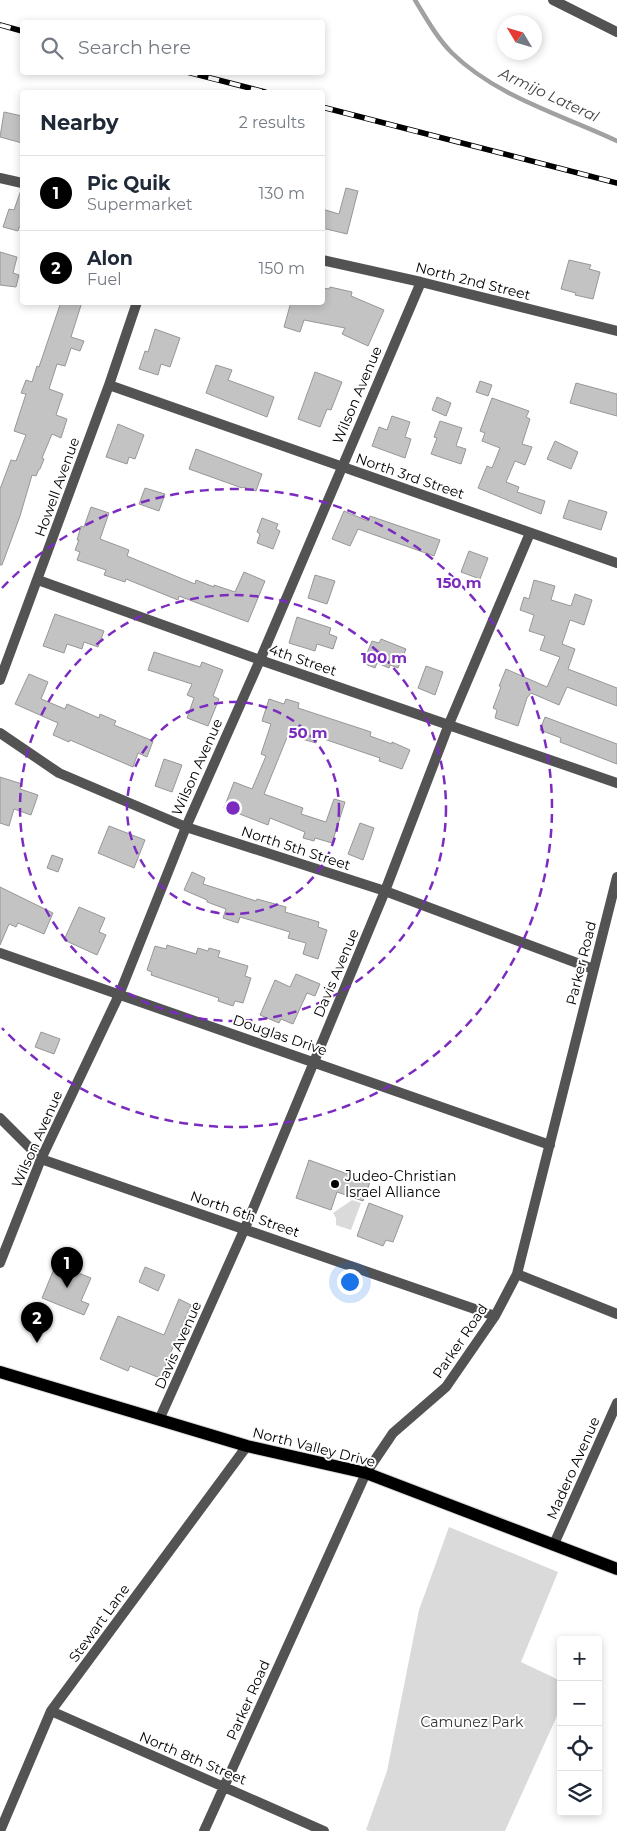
<!DOCTYPE html>
<html lang="en">
<head>
<meta charset="utf-8">
<style>
  :root { --surface:#fff; --page:#f2f2f3; --text:#1f2937; --muted:#747a83; --line:#e0e1e3; --accent:#000 }
  body { margin:0; font-family:Montserrat,sans-serif; background:var(--page); color:var(--text) }
  .controls { position:absolute; right:15px; bottom:15px; display:grid; overflow:hidden; border-radius:5px; box-shadow:0 2px 8px #0003 }
  .controls button { width:45px; height:45px; display:grid; place-items:center; padding:0; border:0; border-bottom:1px solid var(--line); background:var(--surface); color:var(--text); font:25px sans-serif }
  .compass { position:absolute; left:497px; top:15px; width:45px; height:45px; border-radius:50%; background:var(--surface); box-shadow:0 2px 8px #0003; rotate:308deg }
  .you { position:absolute; left:349px; top:1281px; width:18px; height:18px; margin:-12px; border:4px solid #fff; border-radius:50%; background:#1a73e8; box-shadow:0 0 0 8px #1a73e833 }
  .badge { display:grid; place-items:center; width:32px; height:32px; border-radius:50%; background:var(--accent); color:#fff; font-size:16px; font-weight:700 }
  .pin { position:absolute; translate:-50% -41px; filter:drop-shadow(0 1px 2px #0008) }
  .pin::after { content:''; position:absolute; top:26px; width:18px; height:15px; background:inherit; clip-path:polygon(0 0,100% 0,50% 100%) }
  .list { margin:0; padding:0; list-style:none }
  h2 { display:flex; justify-content:space-between; align-items:center; height:65px; margin:0; padding:0 20px; font-size:21px }
  h2 small { font-size:16px; font-weight:400; color:var(--muted) }
  .list li { display:grid; grid-template-columns:32px 1fr auto; gap:15px; align-items:center; box-sizing:border-box; height:75px; padding:0 20px; border-top:1px solid var(--line) }
  .list b { display:block; font-size:19px; white-space:nowrap }
  .list p { margin:0; font-size:16px; white-space:nowrap; color:var(--muted) }
  .list em { font-size:16px; font-style:normal; color:var(--muted) }
  .icon { flex:none; width:28px; height:28px; fill:none; stroke:currentColor; stroke-width:2; stroke-linecap:round; stroke-linejoin:round }
  .map { position:relative; flex:none; width:617px; height:1831px; overflow:hidden }
  .search { position:absolute; background:var(--surface); box-shadow:0 2px 8px #0003; left:20px; top:20px; width:305px; height:55px; display:flex; align-items:center; gap:12px; box-sizing:border-box; padding:0 18px; border-radius:5px; color:var(--muted); font-size:19px }
  .panel { position:absolute; background:var(--surface); box-shadow:0 2px 8px #0003; left:20px; top:90px; width:305px; height:215px; border-radius:5px }
  .map>svg:first-child { display:block }
  .green { fill:#dadada }
  .lines { fill:none; stroke-linecap:round; stroke-linejoin:round }
  .stream { stroke:#a1a1a1; stroke-width:4.5 }
  .building { fill:#c3c3c3; stroke:#979797 }
  .primary-casing { stroke:#dbdbdb; stroke-width:14 }
  .minor { stroke:#535353; stroke-width:10 }
  .primary { stroke:#000; stroke-width:12 }
  .rail-casing { stroke:#000; stroke-width:5.5 }
  .rail { stroke:#fff; stroke-width:4; stroke-dasharray:11; stroke-linecap:butt }
  .ring { fill:none; stroke:#7b2cbf; stroke-width:2.5; stroke-dasharray:9 6 }
  .poi-dot { fill:#000; stroke:#fff; stroke-width:2 }
  .labels { text-anchor:middle; stroke-width:4; stroke-linejoin:round; paint-order:stroke }
  .street-label { font-size:14px; fill:#000; stroke:#fff }
  .poi-label { font-size:14px; fill:#000; stroke:#fff; text-anchor:start }
  .park-label { font-size:14px; fill:#313131; stroke:#fff }
  .water-label { font-size:15px; font-style:italic; fill:#424242; stroke:#fff }
  .centre { fill:#7b2cbf; stroke:#fff; stroke-width:2.5 }
  .ring-label { font-size:15px; text-anchor:middle; font-weight:bold; fill:#7b2cbf; stroke:#fff; stroke-width:4; stroke-linejoin:round; paint-order:stroke }
</style>
</head>
<body>
<div class="map">
<svg width="617" height="1831" viewBox="0 0 617 1831">
  <rect width="100%" height="100%" fill="#fff"/>
  <path class="green" d="M352,1200L361,1203L351,1230L336,1225V1218L333,1213Z
    M449,1527L558,1572L521,1662L561,1681V1707L505,1831H370L366,1830L387,1771L419,1610Z"/>
  <g class="lines">
    <path class="stream" d="M415,0C426,18 437,38 452,53C497,97 562,115 617,141"/>
  </g>
  <path class="building" d="M4,112L22,116V143L0,137Z
    M346,188L358,191L347,234L322,228V209L339,214Z
    M21,190H22V228L19,227L18,231L3,227L9,209L14,210Z
    M0,252L17,257L13,273L19,275L16,287L0,285Z
    M569,260L591,265L589,269L600,272L593,299L575,295L576,293L561,289Z
    M330,287L352,292L351,296L384,310L368,346L342,334L345,328L304,320L300,332L284,327L291,302H322V288L329,289Z
    M61,302H82L71,337L84,341L80,351L71,348L65,366L57,364L49,389L63,394L56,415L67,419L61,438L52,434L42,458L44,459L40,469H39L36,476L32,475L20,516L2,565H0V489L11,460L16,461L26,435L14,431L26,394L21,393L26,380L32,382L37,366L39,367Z
    M155,329L180,338L170,367L161,364L158,375L139,369L145,351L148,352Z
    M216,365L232,370L228,380L274,397L267,417L206,393Z
    M315,372L342,382L331,410L327,409L320,427L298,419Z
    M480,381L492,385L488,396L476,392Z
    M576,383L617,394V416L570,403Z
    M437,397L451,403L446,416L432,410Z
    M492,398L529,411L526,417L530,419L522,444L532,447L525,465L515,461L506,482L519,487L517,492L545,501L541,514L478,488L487,466L492,468L500,448L482,441L485,433L480,431Z
    M392,416L410,422L405,437L411,439L405,458L372,446L379,427L387,430Z
    M440,421L462,428L456,446L466,449L461,464L431,454L437,438L434,437Z
    M118,424L144,435L135,459L129,457L127,464L106,457Z
    M555,441L578,452L571,469L547,459Z
    M196,449L262,474L256,491L243,487L242,488L189,469Z
    M145,488L165,494L159,511L139,504Z
    M569,500L607,512L601,530L563,518Z
    M91,507L109,513L100,539L129,550L127,556L195,584L196,580L214,587V585L235,592L244,572L265,581L248,622L179,596L178,600L126,579L125,582L104,575L106,570L77,560L80,552L75,550L79,540H77L81,526L84,527Z
    M344,511L368,521L370,516L440,540L434,556L358,529L350,546L332,539Z
    M262,518L278,524L276,529L280,531L273,549L257,543L260,534L257,532Z
    M469,551L488,558L480,579L461,572Z
    M315,575L335,581L327,604L308,598Z
    M534,580L555,586L551,600L571,606L575,594L592,600L584,625L570,620L562,644L575,649L568,669L617,688V706L567,687L559,705L531,693L527,698L518,726L495,718L497,710L493,708L501,687L499,686L506,669L547,687L560,657L540,650L545,636L529,631L534,615L520,610L524,597L529,599Z
    M55,614L104,631L98,647L84,642L82,649L67,644L64,653L43,646Z
    M297,617L331,628L329,634L337,637L333,649L317,644L315,651L289,643Z
    M381,639L406,649L398,668L390,665L389,668L377,663L375,668L363,663L372,641L379,643Z
    M154,652L200,667L202,662L223,670L213,696L219,699L208,726L187,718L194,698L187,695L192,684L148,670Z
    M426,666L443,672L435,695L418,688Z
    M29,674L48,682L41,699L65,709L67,704L99,718L100,714L116,721L114,725L153,741L147,757L138,753L133,767L70,740L69,742L53,735L58,723L15,704Z
    M269,699L284,704L286,699L299,703L298,708L371,732L370,736L392,744V742L410,750L402,769L379,761L380,758L318,737L316,743L288,735L264,794L303,808L301,814L326,822L334,799L345,802L332,843L315,838L314,841L303,838L305,832L270,818L268,825L224,808L234,782L252,789L266,756L261,754L271,724L262,721Z
    M545,717L617,744V764L560,742L561,738L540,730Z
    M164,759L182,765L172,792L155,786Z
    M0,777L22,784L20,789L38,795L31,815L14,809L9,826L0,823Z
    M360,823L374,828L363,860L348,854Z
    M109,826L145,840L134,868L98,853Z
    M52,855L63,859L58,872L47,868Z
    M192,872L205,878L203,884L256,901L257,899L286,907L285,912L319,922L318,927L327,930L318,959L303,954L306,943L288,938L290,932L240,917L238,923L223,918L226,909L207,902V900L184,890Z
    M0,887L53,913L44,934L18,923L16,927L9,924L0,945Z
    M79,907L105,918L99,932L106,935L97,955L64,940Z
    M167,945L196,954L198,948L208,951L209,948L220,951L218,957L248,966L245,976L251,978L243,1003L235,1001L233,1006L218,1001L219,998L151,975L152,972L147,970L155,946L166,949Z
    M296,974L320,984L315,996L307,993L293,1024L281,1019L279,1023L260,1015L275,980L290,987Z
    M41,1032L60,1039L54,1054L35,1047Z
    M309,1160L370,1182L363,1201L337,1192L331,1210L296,1198Z
    M369,1203L403,1216L393,1242L386,1240L383,1246L357,1236Z
    M56,1264L91,1278L81,1301L89,1304L84,1315L42,1298Z
    M145,1267L165,1275L158,1291L139,1282Z
    M179,1299L191,1305L160,1378L130,1366L128,1371L100,1359L118,1316L164,1335Z"/>
  <g class="lines">
    <defs>
      <path id="primary" d="M0,1372L247,1446L366,1473L617,1569"/>
    </defs>
    <use href="#primary" class="primary-casing"/>
    <path class="minor" d="M553,0L617,32
      M0,178L22,183
      M322,260L421,282L617,331
      M109,385L617,563
      M38,580L260,660L617,783
      M0,680L109,385L137,302
      M0,733L59,773L186,827L385,891L593,969
      M0,953L550,1145
      M0,1118L41,1159L495,1316
      M0,1263L41,1159L119,995L186,827L260,660L421,282
      M517,1274L617,1314
      M159,1420L245,1228L385,891L449,724L530,533
      M554,1544L617,1403
      M51,1711L324,1831
      M0,1831L51,1711L247,1446
      M204,1831L366,1473L393,1433L446,1387L495,1316L517,1274L617,877"/>
    <use href="#primary" class="primary"/>
    <defs>
      <path id="rail" d="M0,25L22,31
        M187,72L265,92
        M322,107L617,183"/>
    </defs>
    <use href="#rail" class="rail-casing"/>
    <use href="#rail" class="rail"/>
  </g>
  <g class="ring">
    <circle cx="233" cy="808" r="106"/>
    <circle cx="233" cy="808" r="213"/>
    <path d="M2 588A319 319 0 1 1 2 1028"/>
  </g>
  <circle class="poi-dot" cx="335" cy="1184" r="5"/>
  <g class="labels">
    <g class="street-label">
      <text transform="translate(473 281) rotate(14)" y="5">North 2nd Street</text>
      <text transform="translate(357 395) rotate(-67)" y="5">Wilson Avenue</text>
      <text transform="translate(410 476) rotate(19)" y="5">North 3rd Street</text>
      <text transform="translate(57 487) rotate(-70)" y="5">Howell Avenue</text>
      <text transform="translate(303 660) rotate(19)" y="5">4th Street</text>
      <text transform="translate(197 767) rotate(-66)" y="5">Wilson Avenue</text>
      <text transform="translate(296 848) rotate(18)" y="5">North 5th Street</text>
      <text transform="translate(581 963) rotate(-76)" y="5">Parker Road</text>
      <text transform="translate(336 973) rotate(-67)" y="5">Davis Avenue</text>
      <text transform="translate(280 1035) rotate(19)" y="5">Douglas Drive</text>
      <text transform="translate(37 1139) rotate(-66)" y="5">Wilson Avenue</text>
      <text transform="translate(245 1214) rotate(19)" y="5">North 6th Street</text>
      <text transform="translate(460 1341) rotate(-56)" y="5">Parker Road</text>
      <text transform="translate(178 1345) rotate(-66)" y="5">Davis Avenue</text>
      <text transform="translate(314 1447) rotate(14)" y="5">North Valley Drive</text>
      <text transform="translate(573 1468) rotate(-66)" y="5">Madero Avenue</text>
      <text transform="translate(99 1623) rotate(-54)" y="5">Stewart Lane</text>
      <text transform="translate(248 1700) rotate(-66)" y="5">Parker Road</text>
      <text transform="translate(193 1758) rotate(23)" y="5">North 8th Street</text>
    </g>
    <g class="poi-label">
      <text x="345" y="1181">Judeo-Christian<tspan x="345" dy="16">Israel Alliance</tspan></text>
    </g>
    <g class="park-label">
      <text x="472" y="1727">Camunez Park</text>
    </g>
    <g class="water-label">
      <text transform="translate(549 95) rotate(25)" y="5">Armijo Lateral</text>
    </g>
  </g>
  <circle cx="233" cy="808" r="8" class="centre"/>
  <g class="ring-label">
    <text x="459" y="588">150 m</text>
    <text x="384" y="663">100 m</text>
    <text x="308" y="738">50 m</text>
  </g>
</svg>
<div class="controls">
<button>+</button>
<button>−</button>
<button><svg class="icon" aria-label="locate" viewBox="0 0 24 24"><circle cx="12" cy="12" r="6"/><path d="M12 2v4M12 18v4M2 12h4M18 12h4"/></svg></button>
<button><svg class="icon" aria-label="layers" viewBox="0 0 24 24"><path d="M12 4l9 5-9 5-9-5zM3 14l9 5 9-5"/></svg></button>
</div>
<svg class="compass" viewBox="-18 -18 36 36"><path d="M0-13l5 13h-10z" fill="#e53935"/><path d="M0 13l5-13h-10z" fill="#747a83"/></svg>
<div class="you"></div>
<div class="pin badge" style="left:67px;top:1288px">1</div>
<div class="pin badge" style="left:37px;top:1343px">2</div>
<div class="search"><svg class="icon" aria-label="search" viewBox="0 0 24 24"><circle cx="10" cy="10" r="6"/><path d="M15 15l6 6"/></svg>Search here</div>
<section class="panel">
<h2>Nearby<small>2 results</small></h2>
<ul class="list">
<li><span class="badge">1</span><div><b>Pic Quik</b><p>Supermarket</p></div><em>130 m</em></li>
<li><span class="badge">2</span><div><b>Alon</b><p>Fuel</p></div><em>150 m</em></li>
</ul>
</section>
</div>
</body>
</html>
